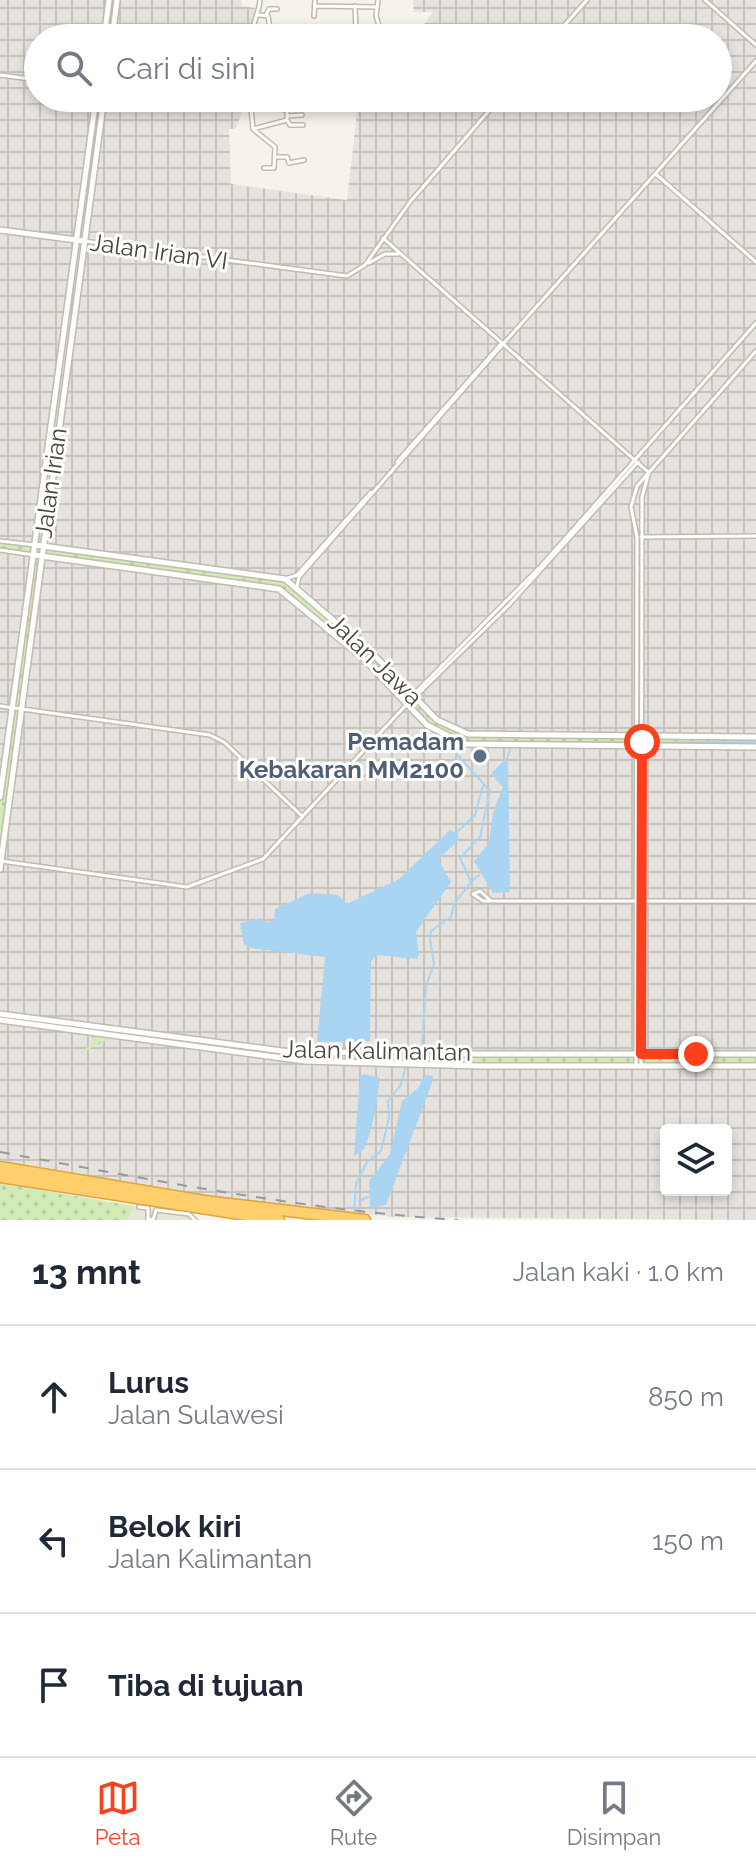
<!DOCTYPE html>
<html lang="id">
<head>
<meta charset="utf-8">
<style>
  :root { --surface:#fff; --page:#f2f2f3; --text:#1f2937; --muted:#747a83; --line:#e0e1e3; --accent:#fc3f1d }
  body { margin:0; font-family:Raleway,sans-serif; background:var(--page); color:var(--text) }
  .controls { position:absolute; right:24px; bottom:24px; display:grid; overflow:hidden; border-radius:8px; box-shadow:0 4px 12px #0003 }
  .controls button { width:72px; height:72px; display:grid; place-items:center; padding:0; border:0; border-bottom:2px solid var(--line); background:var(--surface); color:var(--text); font:40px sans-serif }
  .stop { position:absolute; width:24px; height:24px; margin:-18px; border:6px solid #fc3f1d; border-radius:50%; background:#fff }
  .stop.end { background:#fc3f1d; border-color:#fff; box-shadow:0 2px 8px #0008 }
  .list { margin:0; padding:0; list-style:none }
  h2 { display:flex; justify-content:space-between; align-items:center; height:104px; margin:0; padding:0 32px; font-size:34px }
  h2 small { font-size:26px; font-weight:400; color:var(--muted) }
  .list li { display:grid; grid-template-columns:52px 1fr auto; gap:24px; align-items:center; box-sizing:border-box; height:144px; padding:0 32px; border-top:2px solid var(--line) }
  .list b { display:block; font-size:30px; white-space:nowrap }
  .list p { margin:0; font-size:26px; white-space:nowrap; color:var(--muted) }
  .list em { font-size:26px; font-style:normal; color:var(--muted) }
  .icon { flex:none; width:44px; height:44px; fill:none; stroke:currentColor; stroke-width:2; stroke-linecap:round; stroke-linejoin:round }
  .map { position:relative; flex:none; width:756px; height:1220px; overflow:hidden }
  .search { position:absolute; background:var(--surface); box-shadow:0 4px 12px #0003; left:24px; right:24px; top:24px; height:88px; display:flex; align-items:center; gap:20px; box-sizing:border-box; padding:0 28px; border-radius:44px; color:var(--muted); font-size:30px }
  .sheet { height:536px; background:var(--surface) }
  nav { display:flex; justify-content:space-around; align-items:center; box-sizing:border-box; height:112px; border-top:2px solid var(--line); background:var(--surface); font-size:22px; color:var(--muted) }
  nav a { display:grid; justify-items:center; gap:4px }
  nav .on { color:var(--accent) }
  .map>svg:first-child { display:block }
  .residential { fill:#eae5da }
  .industrial { fill:url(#industrial-grid); fill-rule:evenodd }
  .grass { fill:url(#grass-dots) }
  .water { fill:#a9d4f2 }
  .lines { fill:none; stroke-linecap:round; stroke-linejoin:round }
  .stream { stroke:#a9d4f2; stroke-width:2 }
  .minor-casing { stroke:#c2bbae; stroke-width:6 }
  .tertiary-casing { stroke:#c2bbae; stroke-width:8 }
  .motorway-casing { stroke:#e0a43c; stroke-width:13 }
  .minor { stroke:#fff; stroke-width:3 }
  .tertiary { stroke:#fff; stroke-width:5 }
  .motorway { stroke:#ffcf6e; stroke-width:10 }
  .rail { stroke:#9a9a9a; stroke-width:2; stroke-dasharray:10 10; stroke-linecap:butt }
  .route { stroke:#fc3f1d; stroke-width:10 }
  .service-dot { fill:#5c6f8a; stroke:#fff; stroke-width:3 }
  .labels { text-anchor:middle; stroke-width:6; stroke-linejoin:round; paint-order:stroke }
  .street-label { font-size:24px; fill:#4b4439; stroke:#fff }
  .service-label { font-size:24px; font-weight:bold; fill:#4e5e75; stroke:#fff; text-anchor:end }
</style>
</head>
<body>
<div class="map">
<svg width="756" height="1220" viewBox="0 0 756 1220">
  <defs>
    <pattern id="industrial-grid" width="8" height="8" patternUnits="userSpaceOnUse" patternTransform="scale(2)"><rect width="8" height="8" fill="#e6e2dd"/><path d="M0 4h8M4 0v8" fill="none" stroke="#c7c3be"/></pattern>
    <pattern id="grass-dots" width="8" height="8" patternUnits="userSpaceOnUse" patternTransform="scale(2)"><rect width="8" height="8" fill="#d2eab5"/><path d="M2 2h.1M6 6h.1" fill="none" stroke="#b6ca9c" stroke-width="1.8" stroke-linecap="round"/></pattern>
  </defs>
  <rect width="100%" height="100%" fill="#f6f3ec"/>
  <path class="residential" d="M134,1206L192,1215L194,1220H128Z"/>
  <path class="industrial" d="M0,0H241L242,6L255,8L251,38H38V98H247L236,129H229L231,184L347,200L357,113L355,98H718V38H414L433,12H414L413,0H756V1220L394,1217L199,1195L0,1160ZM666,1130H726V1190H666Z"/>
  <path class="grass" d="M55,393L64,394L43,546L279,577L349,633L342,641L284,592L41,556L0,869V797L34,555L0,550V541L34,545Z
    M352,635L431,714L460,732L637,736L636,747L475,746L439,734L345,644Z
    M642,736L756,737V747H642Z
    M0,1014L305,1054L432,1049L443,1052L636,1054V1066L340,1063L114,1036L78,1055L93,1043L91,1033L0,1020Z
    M641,1054H756V1066H641Z
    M0,1183L134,1206L128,1220H0Z"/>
  <path class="water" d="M508,756L510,892L493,893L474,861L489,843L493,812L503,787L491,774Z
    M450,830L458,834L459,840L438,859L451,882L416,932L419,955L417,959L378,955L371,961L370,1041L317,1042L325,957L250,948L244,944L240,923L261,918L263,923L274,920L275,909L310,893L338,895L347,904L399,879Z
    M363,1074L380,1078C376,1104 374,1126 364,1149L354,1156L360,1077Z
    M425,1075L433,1076L432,1083L386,1205L370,1208L369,1181L390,1154L402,1101L418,1088Z"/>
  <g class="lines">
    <path class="stream" d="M349,641L376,663L429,723
      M512,743L756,742
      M508,756L510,749
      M456,833L475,815L483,786
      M472,881L479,875
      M422,1047L426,986L434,964L430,938L431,931L451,917L454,904L471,882L460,858L480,837L490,791L438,733
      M409,1061L417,1051
      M359,1201L368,1197
      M354,1215L356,1184L367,1162L381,1151L389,1118L388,1101L400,1086L406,1067"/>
    <defs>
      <path id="minor" d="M378,0L376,16L383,38
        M705,0L756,45
        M315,6L376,7
        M355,6L356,32L364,34
        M259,15L268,16L271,35L282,34
        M266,15L269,9H277
        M314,16L315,0
        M252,27H268
        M299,32H309L311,38
        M253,38C251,24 259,14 260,0
        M553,38L587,0
        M0,75L38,80
        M170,98L262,109
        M250,98L253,129L275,147L274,168H264
        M269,104L274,98
        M288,106L311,103L314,108
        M275,107L287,111
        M287,116L302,115
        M287,120L290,125H303
        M253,129L287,120V98
        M275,157H287L289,163L304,160
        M657,175L756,262
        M383,238L647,471
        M84,241L347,276L365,265L410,202L500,98
        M369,263L385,254H398
        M503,344L756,61
        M397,462L500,345
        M641,537L756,536
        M0,541L35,545
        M0,550L34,555
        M285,579L297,575L371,492
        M297,587L299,577L503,344L500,345
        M413,695L540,567L756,323
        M415,697L509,605L638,462
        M0,706L210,735L224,742L302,816
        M1,861L187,887L263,859L407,704
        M490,900L480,891L473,894L483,901H756
        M636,1064L637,537L631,507L637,486L756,351
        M641,1066L642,497L649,472
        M139,1207L148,1208V1219L153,1220
        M153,1220L156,1210L189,1214L195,1220"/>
      <path id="tertiary" d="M104,38L109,0
        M112,38L117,0
        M0,230L84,241
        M35,545L285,579L375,656L437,720L468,734L756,737
        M34,555L279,589L365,660L427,725L464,744L756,747
        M0,797L96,98
        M0,869L104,98
        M0,1014L305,1054L432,1049L467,1054H756
        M0,1020L305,1061L480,1066H756"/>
      <path id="motorway" d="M0,1167L204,1201L365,1220
        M0,1177L279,1220"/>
    </defs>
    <use href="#minor" class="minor-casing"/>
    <use href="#tertiary" class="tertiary-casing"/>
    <use href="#motorway" class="motorway-casing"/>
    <use href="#minor" class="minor"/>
    <use href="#tertiary" class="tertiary"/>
    <use href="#motorway" class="motorway"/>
    <path class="rail" d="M0,1152C152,1180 304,1210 458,1220"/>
  </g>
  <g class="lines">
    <path class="route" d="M642,742L641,1054H696"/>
  </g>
  <circle class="service-dot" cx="480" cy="756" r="8"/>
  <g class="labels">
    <g class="street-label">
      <text transform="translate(159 252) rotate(8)" y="8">Jalan Irian VI</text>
      <text transform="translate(51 483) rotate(-82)" y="8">Jalan Irian</text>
      <text transform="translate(375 660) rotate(44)" y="8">Jalan Jawa</text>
      <text transform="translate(377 1051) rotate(1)" y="8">Jalan Kalimantan</text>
    </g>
    <g class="service-label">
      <text x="464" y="750">Pemadam<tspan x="464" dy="28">Kebakaran MM2100</tspan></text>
    </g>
  </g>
</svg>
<div class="controls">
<button><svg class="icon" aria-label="layers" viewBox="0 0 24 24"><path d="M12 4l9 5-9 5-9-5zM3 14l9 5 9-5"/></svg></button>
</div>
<div class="stop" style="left:642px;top:742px"></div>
<div class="stop end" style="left:696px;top:1054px"></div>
<div class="search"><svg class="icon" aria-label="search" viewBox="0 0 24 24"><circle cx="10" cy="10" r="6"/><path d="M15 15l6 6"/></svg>Cari di sini</div>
</div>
<section class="sheet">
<h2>13 mnt<small>Jalan kaki · 1.0 km</small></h2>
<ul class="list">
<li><svg class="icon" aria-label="ahead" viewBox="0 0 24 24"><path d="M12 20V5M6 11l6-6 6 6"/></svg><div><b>Lurus</b><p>Jalan Sulawesi</p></div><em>850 m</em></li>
<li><svg class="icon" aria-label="left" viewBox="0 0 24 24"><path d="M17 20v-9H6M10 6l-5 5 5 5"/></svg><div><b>Belok kiri</b><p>Jalan Kalimantan</p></div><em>150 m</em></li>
<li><svg class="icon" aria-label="arrive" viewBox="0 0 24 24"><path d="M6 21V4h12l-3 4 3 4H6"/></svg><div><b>Tiba di tujuan</b></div></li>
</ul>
</section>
<nav>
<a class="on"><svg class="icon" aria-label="map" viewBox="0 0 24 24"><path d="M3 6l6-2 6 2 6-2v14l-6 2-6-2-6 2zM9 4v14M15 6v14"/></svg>Peta</a>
<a><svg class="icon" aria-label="directions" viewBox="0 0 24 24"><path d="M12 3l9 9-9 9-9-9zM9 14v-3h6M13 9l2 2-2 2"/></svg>Rute</a>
<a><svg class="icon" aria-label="saved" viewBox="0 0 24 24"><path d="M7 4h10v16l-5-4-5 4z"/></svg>Disimpan</a>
</nav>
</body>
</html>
